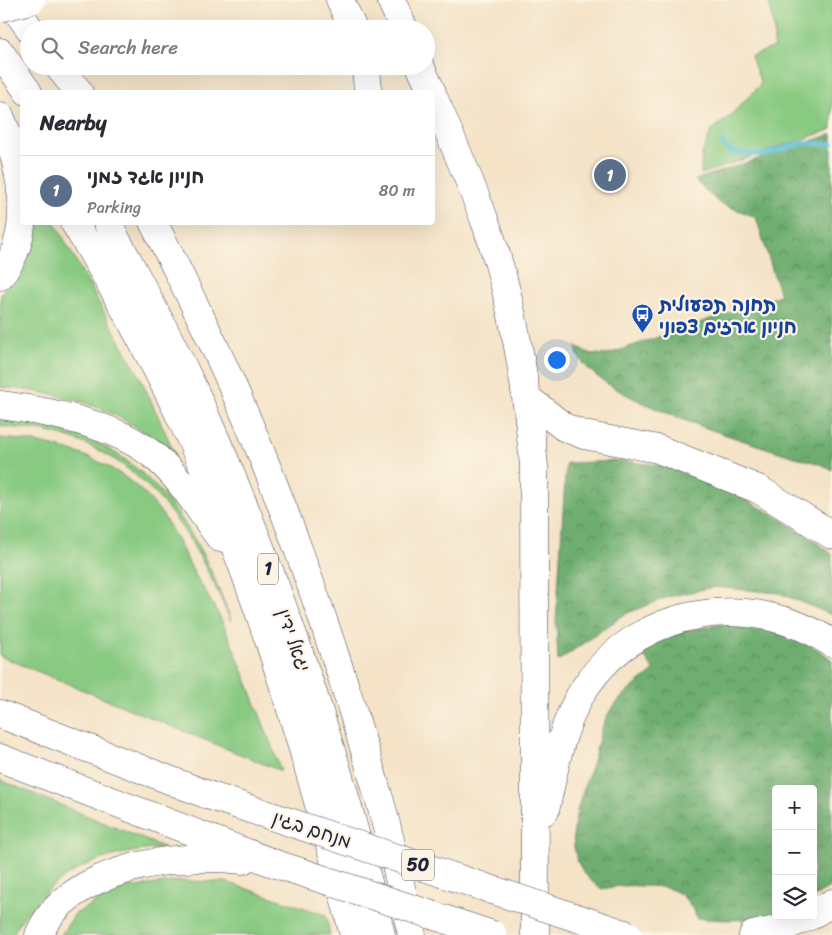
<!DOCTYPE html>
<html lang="en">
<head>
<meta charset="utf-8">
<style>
  :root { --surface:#fff; --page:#f2f2f3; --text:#2b2b33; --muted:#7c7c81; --line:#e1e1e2; --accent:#0f766e }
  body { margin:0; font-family:Sriracha,"Playpen Sans Hebrew",sans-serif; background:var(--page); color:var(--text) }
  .controls { position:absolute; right:15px; bottom:15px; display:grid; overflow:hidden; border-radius:5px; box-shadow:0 5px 20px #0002 }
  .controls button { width:45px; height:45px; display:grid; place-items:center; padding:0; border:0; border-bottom:1px solid var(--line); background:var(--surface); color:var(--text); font:25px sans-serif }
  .you { position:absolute; left:556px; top:359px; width:18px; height:18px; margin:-12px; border:4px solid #fff; border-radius:50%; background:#1a73e8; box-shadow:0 0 0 8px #1a73e833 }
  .badge { display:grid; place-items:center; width:32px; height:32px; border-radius:50%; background:var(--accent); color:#fff; font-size:16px; font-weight:700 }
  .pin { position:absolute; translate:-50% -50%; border:2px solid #fff; box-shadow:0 1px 5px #0006 }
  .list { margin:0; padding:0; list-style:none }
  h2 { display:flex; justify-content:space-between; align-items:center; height:65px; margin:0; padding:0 20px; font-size:21px }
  h2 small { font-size:16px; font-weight:400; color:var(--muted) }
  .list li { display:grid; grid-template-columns:32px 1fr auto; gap:15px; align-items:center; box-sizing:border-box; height:70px; padding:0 20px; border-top:1px solid var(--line) }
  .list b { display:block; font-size:19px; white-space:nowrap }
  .list p { margin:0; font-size:16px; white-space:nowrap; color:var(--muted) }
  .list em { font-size:16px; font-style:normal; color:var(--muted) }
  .icon { flex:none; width:28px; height:28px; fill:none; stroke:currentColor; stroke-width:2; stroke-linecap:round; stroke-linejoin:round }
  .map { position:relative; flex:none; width:832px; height:935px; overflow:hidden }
  .search { position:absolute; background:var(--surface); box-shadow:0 5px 20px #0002; left:20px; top:20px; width:415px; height:55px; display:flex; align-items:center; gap:12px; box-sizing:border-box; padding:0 18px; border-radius:28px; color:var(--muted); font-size:19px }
  .panel { position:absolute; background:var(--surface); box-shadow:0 5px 20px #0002; left:20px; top:90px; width:415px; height:135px; border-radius:5px }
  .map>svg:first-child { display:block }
  .green { fill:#89ca82; stroke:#56765e }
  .forest { fill:url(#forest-crowns); stroke:#486856 }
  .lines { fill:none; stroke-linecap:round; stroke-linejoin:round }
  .stream { stroke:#5bbfd9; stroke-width:5 }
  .highway-casing { stroke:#423f50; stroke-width:29 }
  .highway { stroke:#fff; stroke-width:28 }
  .primary-bridge-casing { stroke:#423f50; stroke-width:29; stroke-linecap:butt }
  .highway-bridge-casing { stroke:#423f50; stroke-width:29; stroke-linecap:butt }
  .primary-bridge { stroke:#fff; stroke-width:28 }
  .highway-bridge { stroke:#fff; stroke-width:28 }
  .labels { text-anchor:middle; stroke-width:4.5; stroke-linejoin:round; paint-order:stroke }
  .shield { fill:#fcf5e5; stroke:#63616e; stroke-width:1 }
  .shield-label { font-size:18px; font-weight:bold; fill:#22223b }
  .transit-label { font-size:19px; font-weight:bold; fill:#164399; stroke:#fcf5e5; text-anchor:start }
  .street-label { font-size:19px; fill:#22223b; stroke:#fcf5e5 }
</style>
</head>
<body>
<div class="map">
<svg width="832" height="935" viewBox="0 0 832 935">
  <defs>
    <pattern id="forest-crowns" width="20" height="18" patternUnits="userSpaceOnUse" patternTransform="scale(1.25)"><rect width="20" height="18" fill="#6eae70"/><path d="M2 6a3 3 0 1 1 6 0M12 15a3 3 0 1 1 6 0" fill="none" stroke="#5a8d5d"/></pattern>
  </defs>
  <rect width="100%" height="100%" fill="#fcf5e5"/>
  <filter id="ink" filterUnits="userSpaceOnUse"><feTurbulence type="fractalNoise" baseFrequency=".02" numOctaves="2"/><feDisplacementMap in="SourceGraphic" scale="10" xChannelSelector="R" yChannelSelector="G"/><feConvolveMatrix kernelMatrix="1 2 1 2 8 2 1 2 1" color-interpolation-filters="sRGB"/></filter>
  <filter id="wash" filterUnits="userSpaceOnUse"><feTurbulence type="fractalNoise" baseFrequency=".0096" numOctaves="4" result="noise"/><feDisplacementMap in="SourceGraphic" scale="20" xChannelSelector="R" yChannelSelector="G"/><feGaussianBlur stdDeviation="1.12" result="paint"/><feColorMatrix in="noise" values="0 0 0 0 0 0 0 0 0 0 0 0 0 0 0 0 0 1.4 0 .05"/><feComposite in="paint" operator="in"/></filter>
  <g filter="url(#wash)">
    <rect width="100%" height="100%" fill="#f4e3c7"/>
    <path class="green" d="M769,0H832V129L701,174L702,154L712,130L730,116L761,84L751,56L774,47V29Z
      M33,223H55L140,377L176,456C116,407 77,395 0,387C0,371 0,305 1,295C12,267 33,258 33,223Z
      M0,418C129,426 191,507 231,621C193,534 149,456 49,432C33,429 16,428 0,426Z
      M0,438C55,442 115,458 153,503C170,522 181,548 193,571C204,590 217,610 226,630C246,676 263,724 281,771L0,656Z
      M0,780L165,848C112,852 70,863 35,904C26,914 18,922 13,935H0Z
      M179,881L226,882L326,915L330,935H61L75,914L120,889Z"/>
    <path class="forest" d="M832,134V470C820,462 800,459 785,454C744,440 578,394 576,346L586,353L606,355L780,295L756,217L719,203L695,180Z
      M620,461C634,463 651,463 665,467C716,482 791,520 832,554V615L779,593L713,587L668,597L625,614L558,661L556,622L566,463Z
      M729,623C764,628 805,636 832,660V885L813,898V789H776V914C750,921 723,921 697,918C684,889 671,886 641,886C627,885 616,886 602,889C554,858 578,807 592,764C597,749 600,730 607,716C618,697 637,684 654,671L639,648L667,634Z"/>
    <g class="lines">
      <path class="stream" d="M722,143L730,152L763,155L803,143L832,144"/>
    </g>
  </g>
  <g filter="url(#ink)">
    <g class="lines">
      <defs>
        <path id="highway" d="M9,0L30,29
          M340,0L353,29
          M391,0L404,29
          M0,52L28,92
          M58,66L79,92
          M366,66L368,92
          M420,66L432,92
          M432,94C451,137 470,180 486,224C514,302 526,384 534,466L535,935
          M0,116C21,164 37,232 0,276
          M74,222C116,291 154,360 188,433C261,593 310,765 354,935
          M107,222C138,280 170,337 197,397C275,569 338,751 381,935
          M153,222C182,279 211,336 236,394C294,525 339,661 379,798C392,843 401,889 412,935
          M527,398L564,427L584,435L658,449L758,489L832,535
          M0,405C47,411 110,423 149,452C178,473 199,510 220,538
          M0,714L208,795
          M0,758L273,863
          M545,811C554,770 562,721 586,686C641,605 753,591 832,643
          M813,914L832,903
          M39,935C67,867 180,852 243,860
          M753,935L779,929L810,916"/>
      </defs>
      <use href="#highway" class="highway-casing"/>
      <use href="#highway" class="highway"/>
      <defs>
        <path id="primary-bridge" d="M0,8L31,0"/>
        <path id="highway-bridge" d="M208,795L628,935
          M273,863L493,935"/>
      </defs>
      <use href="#primary-bridge" class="primary-bridge-casing"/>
      <use href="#highway-bridge" class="highway-bridge-casing"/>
      <use href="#primary-bridge" class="primary-bridge"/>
      <use href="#highway-bridge" class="highway-bridge"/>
    </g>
  </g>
  <defs>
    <symbol id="bus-pin" viewBox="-11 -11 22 30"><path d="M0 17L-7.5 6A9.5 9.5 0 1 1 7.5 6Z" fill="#1a4fb4" stroke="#fcf5e5"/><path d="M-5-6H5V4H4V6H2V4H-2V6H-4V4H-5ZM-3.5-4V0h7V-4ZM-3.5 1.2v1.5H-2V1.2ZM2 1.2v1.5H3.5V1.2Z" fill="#fff"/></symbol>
  </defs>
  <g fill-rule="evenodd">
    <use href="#bus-pin" x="630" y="302" width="25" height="34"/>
  </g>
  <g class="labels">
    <g class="shield">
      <rect x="258" y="553.5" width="20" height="31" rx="4"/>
      <rect x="402" y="849.5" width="32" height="31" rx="4"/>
    </g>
    <g class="shield-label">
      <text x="268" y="575">1</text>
      <text x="418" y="871">50</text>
    </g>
    <g class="transit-label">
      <text x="659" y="311">תחנה תפעולית<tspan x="659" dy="22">חניון ארזים צפוני</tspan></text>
    </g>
    <g class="street-label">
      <text transform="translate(294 640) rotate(71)" y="7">יגאל ידין</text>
      <text transform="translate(312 829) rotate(18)" y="7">מנחם בגין</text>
    </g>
  </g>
</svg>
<div class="controls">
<button>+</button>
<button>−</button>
<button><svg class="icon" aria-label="layers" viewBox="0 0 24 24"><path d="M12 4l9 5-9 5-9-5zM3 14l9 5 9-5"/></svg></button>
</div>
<div class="you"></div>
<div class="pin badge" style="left:610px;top:175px;background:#5c6f8a">1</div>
<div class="search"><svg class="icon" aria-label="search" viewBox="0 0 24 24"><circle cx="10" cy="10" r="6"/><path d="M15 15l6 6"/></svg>Search here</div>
<section class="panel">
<h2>Nearby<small></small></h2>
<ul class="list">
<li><span class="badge" style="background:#5c6f8a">1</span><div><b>חניון אגד זמני</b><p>Parking</p></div><em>80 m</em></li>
</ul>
</section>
</div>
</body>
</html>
